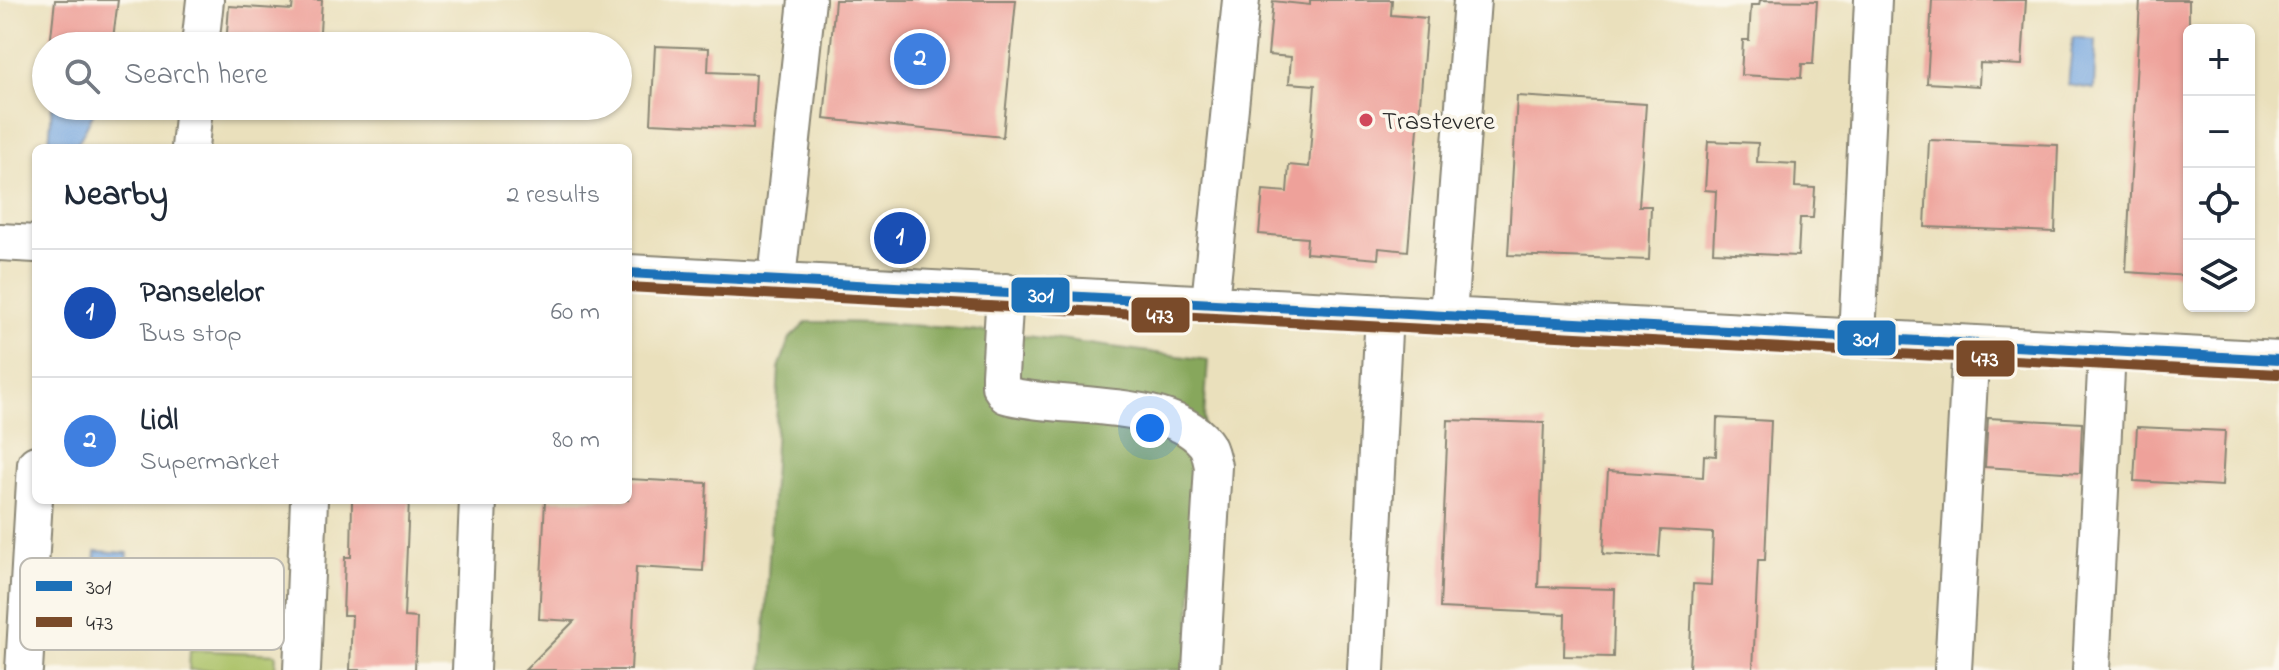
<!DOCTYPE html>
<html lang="en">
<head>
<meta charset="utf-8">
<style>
  :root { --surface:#fff; --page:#f6f6f7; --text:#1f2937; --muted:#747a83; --line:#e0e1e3; --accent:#2563eb }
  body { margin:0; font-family:"Indie Flower",sans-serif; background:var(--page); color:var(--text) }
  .controls { position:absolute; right:24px; top:24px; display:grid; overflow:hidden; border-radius:12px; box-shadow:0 2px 6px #0004 }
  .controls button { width:72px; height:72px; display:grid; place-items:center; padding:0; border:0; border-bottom:2px solid var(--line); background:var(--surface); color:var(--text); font:40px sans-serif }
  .you { position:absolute; left:1150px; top:428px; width:28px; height:28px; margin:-20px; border:6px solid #fff; border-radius:50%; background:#1a73e8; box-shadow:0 0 0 12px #1a73e833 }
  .badge { display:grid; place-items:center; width:52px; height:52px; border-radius:50%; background:var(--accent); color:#fff; font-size:26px; font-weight:700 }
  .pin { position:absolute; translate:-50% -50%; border:4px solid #fff; box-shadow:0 2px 8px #0006 }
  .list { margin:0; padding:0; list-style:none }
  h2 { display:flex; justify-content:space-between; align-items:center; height:104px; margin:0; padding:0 32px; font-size:34px }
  h2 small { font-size:26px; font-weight:400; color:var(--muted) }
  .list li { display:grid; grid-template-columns:52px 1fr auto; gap:24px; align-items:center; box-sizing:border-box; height:128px; padding:0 32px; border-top:2px solid var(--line) }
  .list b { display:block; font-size:30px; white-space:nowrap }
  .list p { margin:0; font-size:26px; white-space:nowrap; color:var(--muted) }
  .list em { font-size:26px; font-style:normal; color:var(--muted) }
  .icon { flex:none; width:44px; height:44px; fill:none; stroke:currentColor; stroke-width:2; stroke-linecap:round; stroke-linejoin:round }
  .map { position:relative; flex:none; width:2279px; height:670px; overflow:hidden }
  .search { position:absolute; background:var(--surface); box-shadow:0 2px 6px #0004; left:32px; top:32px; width:600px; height:88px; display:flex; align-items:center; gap:20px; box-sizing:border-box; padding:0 28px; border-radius:44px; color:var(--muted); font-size:30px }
  .panel { position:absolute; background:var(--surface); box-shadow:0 2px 6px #0004; left:32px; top:144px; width:600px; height:360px; border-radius:12px }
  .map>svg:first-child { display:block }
  .green { fill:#aac166; stroke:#6a7648; stroke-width:2 }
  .forest { fill:#87a75b; stroke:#596943; stroke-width:2 }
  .water { fill:#73a5df; stroke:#4f6885; stroke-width:2 }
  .building { fill:#eea19a }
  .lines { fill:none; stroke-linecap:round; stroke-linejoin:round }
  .minor-casing { stroke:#8a8674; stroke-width:40 }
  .minor { stroke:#fff; stroke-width:36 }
  .bus-1-casing { stroke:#fbf7ec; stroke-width:16 }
  .bus-2-casing { stroke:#fbf7ec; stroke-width:16 }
  .bus-1 { stroke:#1d71b8; stroke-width:10 }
  .bus-2 { stroke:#7a4b2a; stroke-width:10 }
  .poi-dot { fill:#d1495b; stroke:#fbf7ec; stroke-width:3 }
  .labels { text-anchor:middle; stroke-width:7; stroke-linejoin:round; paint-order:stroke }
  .poi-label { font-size:26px; fill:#2b2b2b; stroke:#fbf7ec; text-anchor:start }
  .key { fill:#fbf7ec; stroke:#bdbab2; stroke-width:2 }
  .key-label { font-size:22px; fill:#2b2b2b }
  .line-badge { stroke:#fbf7ec; stroke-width:3 }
  .badge-label { font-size:22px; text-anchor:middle; font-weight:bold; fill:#fff }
</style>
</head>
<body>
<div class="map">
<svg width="2279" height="670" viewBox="0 0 2279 670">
  <rect width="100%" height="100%" fill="#fbf7ec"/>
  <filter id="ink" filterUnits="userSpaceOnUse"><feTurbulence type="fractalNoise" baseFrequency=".0125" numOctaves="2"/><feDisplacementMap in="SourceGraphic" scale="16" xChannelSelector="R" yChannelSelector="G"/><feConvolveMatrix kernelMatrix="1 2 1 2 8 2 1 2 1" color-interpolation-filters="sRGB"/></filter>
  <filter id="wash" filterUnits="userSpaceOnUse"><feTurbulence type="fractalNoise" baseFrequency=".006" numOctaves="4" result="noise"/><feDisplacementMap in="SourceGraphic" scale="32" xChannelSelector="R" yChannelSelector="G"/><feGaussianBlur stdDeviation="1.8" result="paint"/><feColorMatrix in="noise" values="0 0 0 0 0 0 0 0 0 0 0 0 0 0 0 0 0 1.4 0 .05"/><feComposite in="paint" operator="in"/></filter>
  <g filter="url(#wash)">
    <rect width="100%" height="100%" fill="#eae0bc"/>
    <path class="green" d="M190,650L276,654L275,670H189Z"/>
    <path class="forest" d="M807,322C940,321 1076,342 1208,360L1187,670H763L779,368L790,338Z"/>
    <path class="water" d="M2073,37L2096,40L2094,89L2068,85Z
      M52,106L96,108L78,143L49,144Z
      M96,551L128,553L124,621L92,619Z"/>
    <g id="blocks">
      <path class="building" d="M55,0H118L112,46H50Z
        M293,0H322L319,46H226L229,6L292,10Z
        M835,0H1016L1003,137L824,119Z
        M1310,0H1392L1391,15L1427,18L1408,251L1379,248L1378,259L1306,253L1307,238L1259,234L1263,190L1287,192L1289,165L1309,167L1315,85L1289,83L1291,57L1268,55L1273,1L1310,5Z
        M1760,0L1817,1L1813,64H1802L1801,78L1741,75L1743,40H1749L1751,5H1759Z
        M1932,0H2026L2022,65L1980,63L1979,86L1927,83Z
        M2140,0H2189V276L2126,272Z
        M655,46L709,48L708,72L756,74L753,128L651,123Z
        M1517,96L1646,104L1639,206H1651L1649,260L1508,255Z
        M1929,140L2058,145L2055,232L1925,227Z
        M1708,141L1758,143L1757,162L1796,164L1795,187L1815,188L1813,218H1800L1798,256L1713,252L1716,191L1705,190Z
        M1717,418L1771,421L1765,560H1758L1753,670H1689L1693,584L1711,585L1713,533L1661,530L1659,557L1603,554L1608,471L1703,477L1704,455L1716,456Z
        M1988,418L2082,423L2080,473L1985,467Z
        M1448,420L1544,423L1538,587L1615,589L1613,657L1564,656L1565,614L1440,608Z
        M2137,427L2225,431L2222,486L2134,481Z
        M628,479L707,483L703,571L636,567L631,670H525L574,621L539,619L545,500H628Z
        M352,500H409L404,617L417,618L415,670H350L352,615H343L345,557H351Z"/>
    </g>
  </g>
  <g filter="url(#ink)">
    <use href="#blocks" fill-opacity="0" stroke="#8a8674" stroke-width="2"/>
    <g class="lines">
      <defs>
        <path id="minor" d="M200,46L205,0
          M190,148L194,106
          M0,242L36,244
          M628,273L2279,360
          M777,279L807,0
          M1005,292L1000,375V386L1006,395C1058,410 1169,397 1205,443C1210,449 1211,459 1213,466L1201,670
          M1210,302L1241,0
          M1448,315L1472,0
          M1857,337L1873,0
          M24,670L36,464
          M302,670L309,500
          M471,670L478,500
          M1366,670L1384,312
          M1953,670L1971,344
          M2091,670L2107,351"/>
      </defs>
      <use href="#minor" class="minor-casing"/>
      <use href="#minor" class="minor"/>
      <defs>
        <path id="bus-1" d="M628,273L2279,360"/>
        <path id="bus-2" d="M628,287L2278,374"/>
      </defs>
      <use href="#bus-1" class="bus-1-casing"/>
      <use href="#bus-2" class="bus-2-casing"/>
      <use href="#bus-1" class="bus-1"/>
      <use href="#bus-2" class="bus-2"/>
    </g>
  </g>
  <circle class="poi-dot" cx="1366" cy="120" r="8"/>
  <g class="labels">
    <g class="poi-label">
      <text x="1382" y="129">Trastevere</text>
    </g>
  </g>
  <rect x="20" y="558" width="264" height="92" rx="12" class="key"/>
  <rect x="36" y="581" width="36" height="10" fill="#1d71b8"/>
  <rect x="36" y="617" width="36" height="10" fill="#7a4b2a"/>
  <g class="key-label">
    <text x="86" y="594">301</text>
    <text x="86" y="630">473</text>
  </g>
  <g class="line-badge">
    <rect x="1010" y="276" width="61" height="38" rx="8" fill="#1d71b8"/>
    <rect x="1130" y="296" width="61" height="38" rx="8" fill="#7a4b2a"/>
    <rect x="1836" y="319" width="61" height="38" rx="8" fill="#1d71b8"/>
    <rect x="1955" y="339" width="61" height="39" rx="8" fill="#7a4b2a"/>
  </g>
  <g class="badge-label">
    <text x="1041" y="302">301</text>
    <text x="1160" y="323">473</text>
    <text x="1866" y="346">301</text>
    <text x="1985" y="366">473</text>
  </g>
</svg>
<div class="controls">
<button>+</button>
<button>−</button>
<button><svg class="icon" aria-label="locate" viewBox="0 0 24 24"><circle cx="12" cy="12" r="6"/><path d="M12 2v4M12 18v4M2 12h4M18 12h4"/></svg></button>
<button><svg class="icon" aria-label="layers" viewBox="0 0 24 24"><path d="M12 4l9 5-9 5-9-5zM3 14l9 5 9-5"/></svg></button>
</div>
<div class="you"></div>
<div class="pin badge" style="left:900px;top:238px;background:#1a4fb4">1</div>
<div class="pin badge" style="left:920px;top:59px;background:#3f7fe0">2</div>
<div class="search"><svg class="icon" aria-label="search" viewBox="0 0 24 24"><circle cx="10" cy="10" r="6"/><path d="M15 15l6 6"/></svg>Search here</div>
<section class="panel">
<h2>Nearby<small>2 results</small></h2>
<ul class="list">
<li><span class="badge" style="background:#1a4fb4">1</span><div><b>Panselelor</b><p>Bus stop</p></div><em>60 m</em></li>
<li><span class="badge" style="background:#3f7fe0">2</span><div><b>Lidl</b><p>Supermarket</p></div><em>80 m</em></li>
</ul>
</section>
</div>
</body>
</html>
